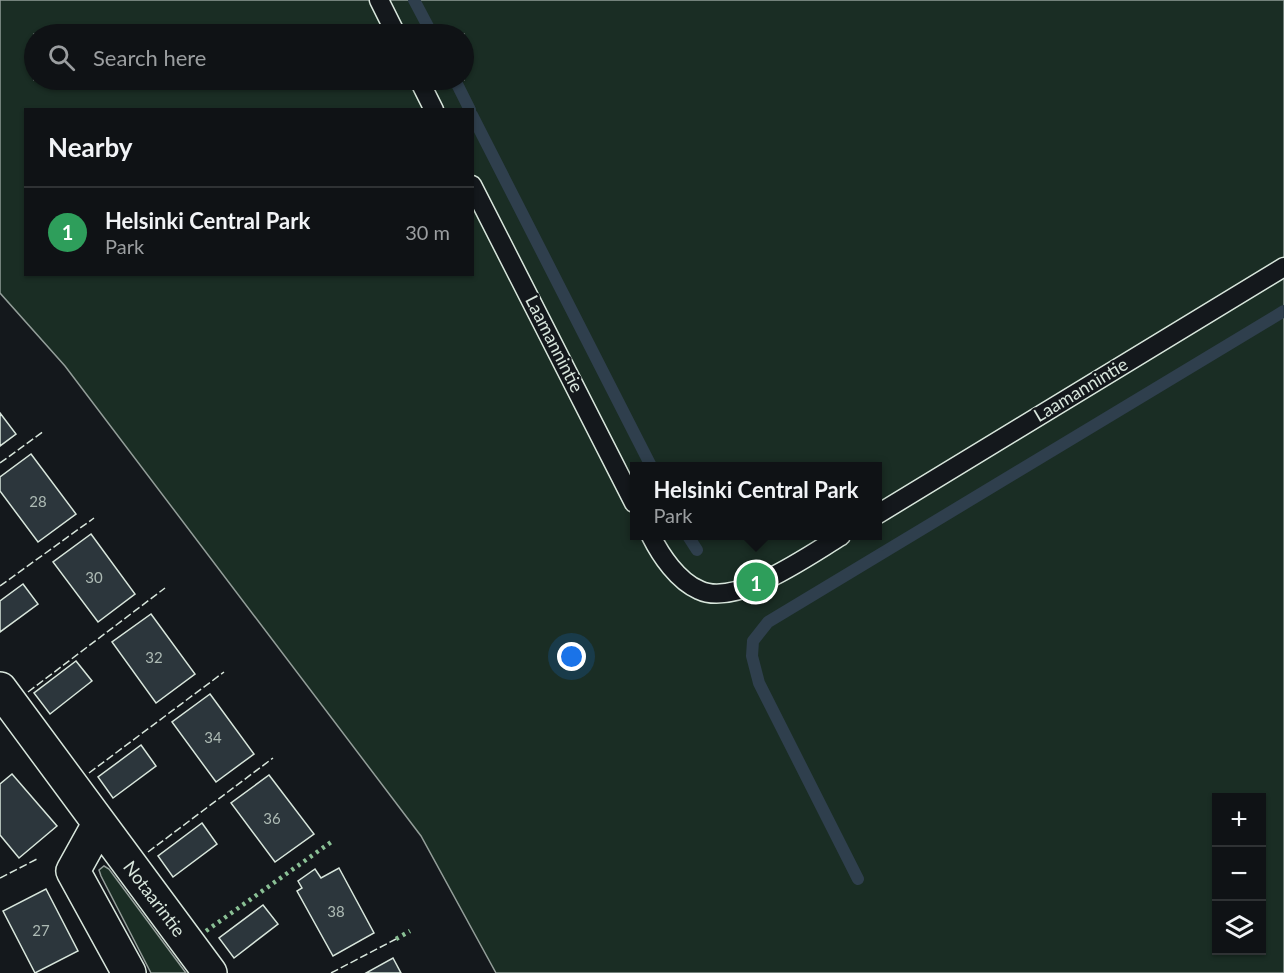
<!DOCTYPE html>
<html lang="en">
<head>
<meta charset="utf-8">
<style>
  :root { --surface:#0f1215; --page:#181b1e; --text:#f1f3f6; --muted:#9b9ea0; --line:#2f3234; --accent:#ffb74d }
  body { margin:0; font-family:Lato,sans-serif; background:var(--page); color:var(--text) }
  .controls { position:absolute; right:18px; bottom:18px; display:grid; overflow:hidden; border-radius:0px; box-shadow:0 2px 4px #0004 }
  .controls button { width:54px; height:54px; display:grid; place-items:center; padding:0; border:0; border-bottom:2px solid var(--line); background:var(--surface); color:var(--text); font:30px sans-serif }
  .you { position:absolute; left:572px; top:657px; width:21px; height:21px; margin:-15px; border:4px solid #fff; border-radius:50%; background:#1a73e8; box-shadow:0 0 0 9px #1a73e833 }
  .badge { display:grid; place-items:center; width:39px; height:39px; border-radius:50%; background:var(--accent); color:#fff; font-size:20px; font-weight:700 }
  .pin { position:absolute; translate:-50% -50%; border:3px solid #fff; box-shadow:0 2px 6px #0006 }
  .popup { position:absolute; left:630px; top:462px; width:252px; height:78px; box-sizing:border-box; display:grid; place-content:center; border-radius:0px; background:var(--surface); filter:drop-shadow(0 2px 4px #0005); font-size:20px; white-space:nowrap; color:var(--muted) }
  .popup b { font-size:22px; color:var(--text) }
  .popup::after { content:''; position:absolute; left:50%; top:100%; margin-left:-12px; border:12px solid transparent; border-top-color:var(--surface) }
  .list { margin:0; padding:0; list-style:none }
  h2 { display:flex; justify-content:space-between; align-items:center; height:78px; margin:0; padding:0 24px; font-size:26px }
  h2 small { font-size:20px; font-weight:400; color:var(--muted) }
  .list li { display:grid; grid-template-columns:39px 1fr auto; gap:18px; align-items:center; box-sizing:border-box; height:90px; padding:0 24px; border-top:2px solid var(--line) }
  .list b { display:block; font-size:22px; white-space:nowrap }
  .list p { margin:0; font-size:20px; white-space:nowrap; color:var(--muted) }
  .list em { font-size:20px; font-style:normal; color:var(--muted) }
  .icon { flex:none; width:33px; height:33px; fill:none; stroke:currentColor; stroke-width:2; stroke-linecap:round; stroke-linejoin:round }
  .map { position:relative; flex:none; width:1284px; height:973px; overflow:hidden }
  .search { position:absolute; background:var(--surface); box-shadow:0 2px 4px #0004; left:24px; top:24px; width:450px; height:66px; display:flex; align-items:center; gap:15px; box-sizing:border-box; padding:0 21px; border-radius:33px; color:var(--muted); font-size:22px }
  .panel { position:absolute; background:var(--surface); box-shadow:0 2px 4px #0004; left:24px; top:108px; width:450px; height:168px; border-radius:0px }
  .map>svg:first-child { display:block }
  .green { fill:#1a2d24; stroke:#939e99; stroke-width:1.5; fill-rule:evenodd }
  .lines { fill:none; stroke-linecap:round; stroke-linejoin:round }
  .stream { stroke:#2f3f4d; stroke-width:12 }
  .building { fill:#2c363c; stroke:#d8e6dc; stroke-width:1.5 }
  .service-casing { stroke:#d8e6dc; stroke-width:21 }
  .minor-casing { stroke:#d8e6dc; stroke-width:36 }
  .service { stroke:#14181c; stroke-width:18 }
  .minor { stroke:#14181c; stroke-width:33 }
  .hedge { stroke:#8ac095; stroke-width:4.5; stroke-dasharray:3 4.5; stroke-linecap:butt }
  .fence { stroke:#d8e6dc; stroke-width:1.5; stroke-dasharray:8 3; stroke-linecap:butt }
  .labels { text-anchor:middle; stroke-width:4.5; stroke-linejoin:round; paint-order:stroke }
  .number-label { font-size:15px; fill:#adbab4 }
  .street-label { font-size:18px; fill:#d8e6dc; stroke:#14181c }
</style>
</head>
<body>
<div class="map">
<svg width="1284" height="973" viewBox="0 0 1284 973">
  <rect width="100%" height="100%" fill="#14181c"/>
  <path class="green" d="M0,0H1284V973H496L421,836L65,366L0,293ZM34,34H464V80H34ZM26,110H472V274H26ZM634,466H878V536H634ZM1216,798H1262V950H1216Z
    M104,866L109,869L186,973H151L101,876L99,870Z"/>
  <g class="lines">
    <path class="stream" d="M414,0L432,34
      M455,80L470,110
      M472,115L651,466
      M688,536L697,550
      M858,879L759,683L752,656L753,641L768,622L1284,311"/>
  </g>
  <path class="building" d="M0,413L16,434L0,446Z
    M31,454L76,514L38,542L0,491V477Z
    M91,534L135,594L98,622L53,562Z
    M23,584L38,604L0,632V601Z
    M151,614L195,674L156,703L112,642Z
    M76,661L92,681L50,714L34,693Z
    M210,694L254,754L216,782L172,722Z
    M141,745L156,766L113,798L98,777Z
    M12,774L57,826L19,858L0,835V784Z
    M269,775L314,834L275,862L231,803Z
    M202,823L217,844L173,877L158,856Z
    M339,868L374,933L333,956L297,891L302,888L298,881L315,869L321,878Z
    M46,889L78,951L35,973L3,911Z
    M263,905L278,924L234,958L219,938Z
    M393,958L401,973H366Z"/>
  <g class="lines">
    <defs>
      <path id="service" d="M379,0L396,34
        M419,80L434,110
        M472,185L634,503
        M878,514L1284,267
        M651,536C661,556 678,581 699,590C736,608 809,555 841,536"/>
      <path id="minor" d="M0,689L210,973
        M99,824L73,871L129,973"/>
    </defs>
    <use href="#service" class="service-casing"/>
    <use href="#minor" class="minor-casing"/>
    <use href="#service" class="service"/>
    <use href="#minor" class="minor"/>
    <path class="hedge" d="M206,931L334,840
      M396,939L410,931"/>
    <path class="fence" d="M0,463L44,431
      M0,586L94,518
      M28,692L165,588
      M89,773L224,672
      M148,852L273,758
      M0,878L39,858
      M331,973L396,939"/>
  </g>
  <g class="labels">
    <g class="number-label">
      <text x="38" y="507">28</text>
      <text x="94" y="583">30</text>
      <text x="154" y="663">32</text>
      <text x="213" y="743">34</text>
      <text x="272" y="824">36</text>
      <text x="336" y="917">38</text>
      <text x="41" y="936">27</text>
    </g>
    <g class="street-label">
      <text transform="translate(554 344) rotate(63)" y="6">Laamannintie</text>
      <text transform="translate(1081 390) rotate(-31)" y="6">Laamannintie</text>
      <text transform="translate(154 899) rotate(53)" y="6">Notaarintie</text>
    </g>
  </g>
</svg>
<div class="controls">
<button>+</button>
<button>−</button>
<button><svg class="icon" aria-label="layers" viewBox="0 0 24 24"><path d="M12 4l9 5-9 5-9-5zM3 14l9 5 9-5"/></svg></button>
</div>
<div class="you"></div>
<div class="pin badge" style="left:756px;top:582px;background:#2e9e5b">1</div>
<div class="popup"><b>Helsinki Central Park</b>Park</div>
<div class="search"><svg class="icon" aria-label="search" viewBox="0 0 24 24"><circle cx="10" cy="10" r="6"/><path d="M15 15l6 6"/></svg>Search here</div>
<section class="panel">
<h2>Nearby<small></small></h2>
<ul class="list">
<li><span class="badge" style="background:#2e9e5b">1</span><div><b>Helsinki Central Park</b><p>Park</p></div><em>30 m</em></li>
</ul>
</section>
</div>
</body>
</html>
